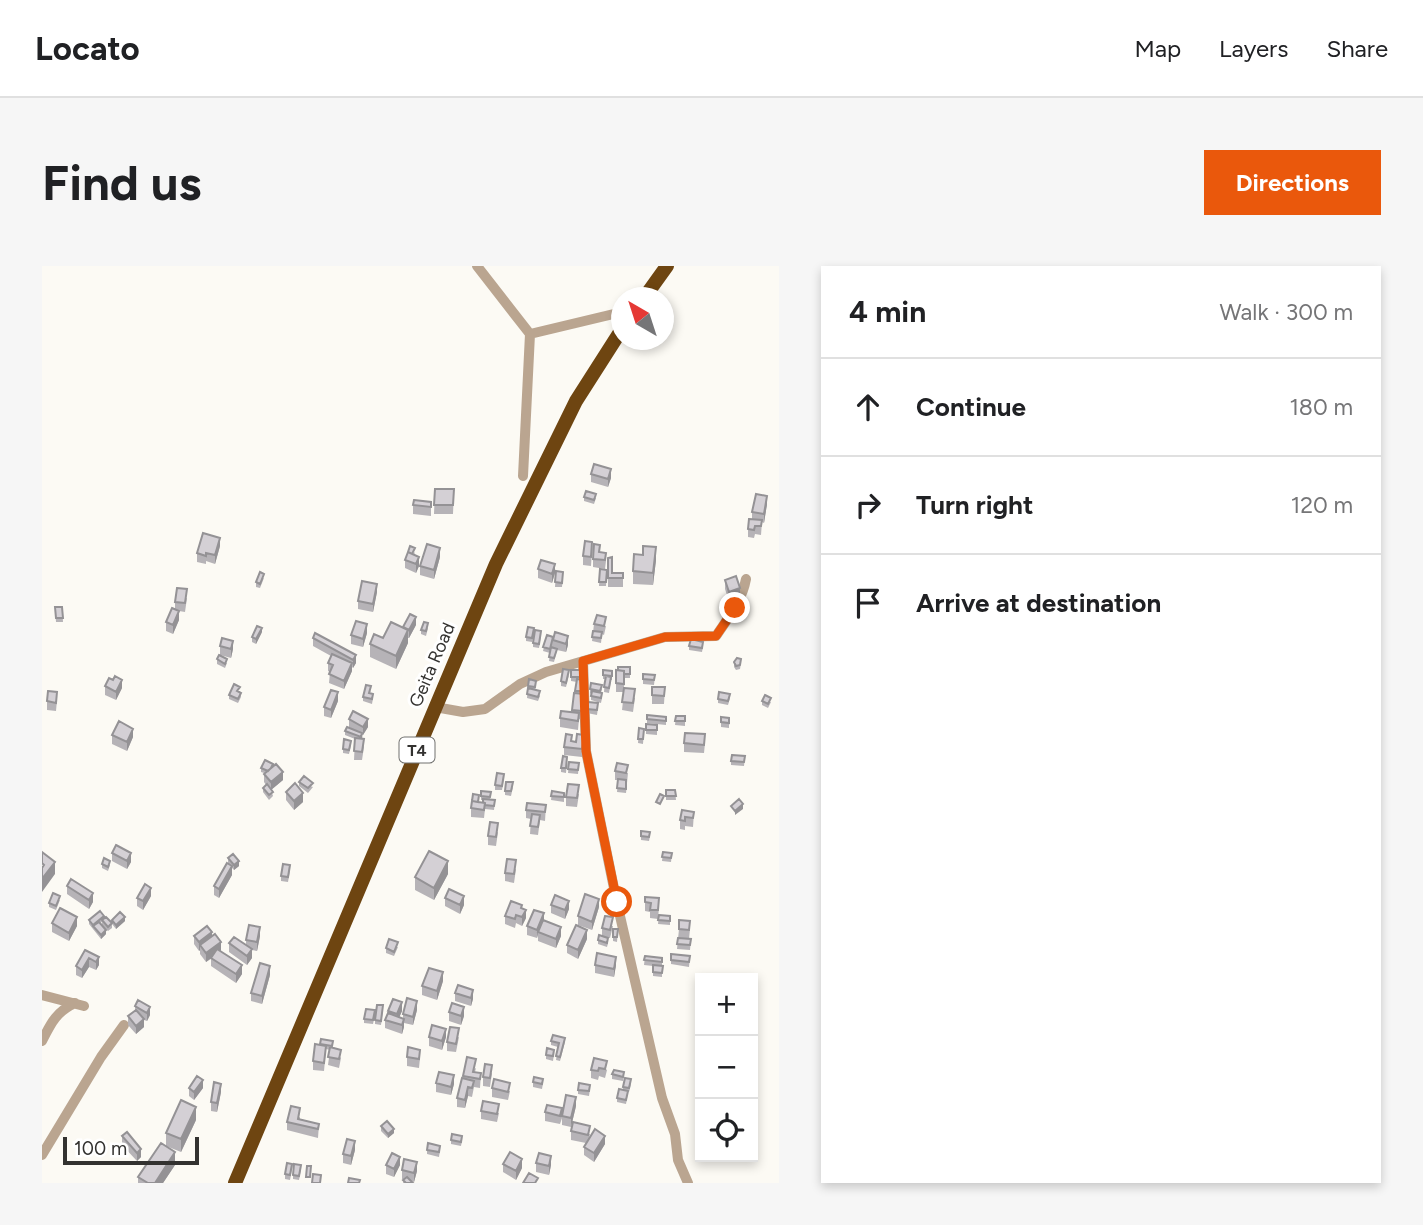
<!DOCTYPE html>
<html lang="en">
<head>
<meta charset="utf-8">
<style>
  :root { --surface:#fff; --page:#f6f6f6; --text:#202124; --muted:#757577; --line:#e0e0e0; --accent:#ea580c }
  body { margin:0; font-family:Figtree,sans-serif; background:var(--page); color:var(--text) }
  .controls { position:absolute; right:21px; bottom:21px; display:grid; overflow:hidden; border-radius:0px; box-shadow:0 4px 10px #0003 }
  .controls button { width:63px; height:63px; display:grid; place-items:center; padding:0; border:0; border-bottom:2px solid var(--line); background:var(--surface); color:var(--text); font:35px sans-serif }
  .compass { position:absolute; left:569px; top:21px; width:63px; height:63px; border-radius:50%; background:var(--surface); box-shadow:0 4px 10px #0003; rotate:321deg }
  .scale { position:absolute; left:21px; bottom:18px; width:136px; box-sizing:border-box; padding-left:7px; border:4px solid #333230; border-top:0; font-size:19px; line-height:24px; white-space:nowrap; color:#333230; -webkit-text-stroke:5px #fff; paint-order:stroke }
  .stop { position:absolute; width:21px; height:21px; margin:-16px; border:5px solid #ea580c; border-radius:50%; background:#fff }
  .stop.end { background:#ea580c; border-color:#fff; box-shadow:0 2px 7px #0008 }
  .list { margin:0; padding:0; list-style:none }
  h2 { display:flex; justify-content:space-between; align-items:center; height:91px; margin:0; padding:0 28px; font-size:30px }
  h2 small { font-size:23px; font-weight:400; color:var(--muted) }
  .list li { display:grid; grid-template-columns:46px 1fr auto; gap:21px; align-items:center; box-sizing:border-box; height:98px; padding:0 28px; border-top:2px solid var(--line) }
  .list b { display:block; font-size:26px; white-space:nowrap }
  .list em { font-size:23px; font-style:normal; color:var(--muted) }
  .icon { flex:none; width:38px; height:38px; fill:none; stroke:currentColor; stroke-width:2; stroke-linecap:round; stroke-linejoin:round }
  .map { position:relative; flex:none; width:737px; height:917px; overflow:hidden; border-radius:0px }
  header { display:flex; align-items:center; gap:42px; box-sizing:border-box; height:98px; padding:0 35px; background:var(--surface); border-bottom:2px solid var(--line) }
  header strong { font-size:33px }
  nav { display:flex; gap:38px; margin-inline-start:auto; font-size:24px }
  .intro { display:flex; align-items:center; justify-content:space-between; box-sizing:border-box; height:168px; padding:0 42px }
  h1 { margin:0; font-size:49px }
  .button { padding:18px 32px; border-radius:0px; background:var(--accent); color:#fff; font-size:24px; font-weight:700 }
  main { display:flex; gap:42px; padding:0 42px }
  aside { flex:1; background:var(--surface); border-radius:0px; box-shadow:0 4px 10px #0003 }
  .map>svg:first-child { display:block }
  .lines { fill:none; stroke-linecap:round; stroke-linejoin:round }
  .minor { stroke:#baa590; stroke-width:10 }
  .highway { stroke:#6e4511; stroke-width:14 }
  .wall { fill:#b6b3b7 }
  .shaded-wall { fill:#949295 }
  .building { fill:#d4d0d5; stroke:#949295; stroke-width:2 }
  .route { stroke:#ea580c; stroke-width:9 }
  .labels { text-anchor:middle; stroke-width:6; stroke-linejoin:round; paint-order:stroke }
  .shield { fill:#fff; stroke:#70706e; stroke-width:2 }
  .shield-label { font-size:16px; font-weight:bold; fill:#333230 }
  .street-label { font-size:18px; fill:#333230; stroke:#fff }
</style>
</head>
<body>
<header>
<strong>Locato</strong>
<nav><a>Map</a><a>Layers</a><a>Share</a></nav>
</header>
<div class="intro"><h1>Find us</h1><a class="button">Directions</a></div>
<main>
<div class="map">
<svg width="737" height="917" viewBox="0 0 737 917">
  <rect width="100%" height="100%" fill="#fcfaf4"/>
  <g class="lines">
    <path class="minor" d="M435,0L488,68L481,210
      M488,68L580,46
      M541,395L544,485L575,637L620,832L633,868L636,894L646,917
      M393,441L421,446L443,443L478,418L504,406L623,371L674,370C686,352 700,335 704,313
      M0,729L42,740
      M0,775C9,757 14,746 33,737
      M0,889L59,791L82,759"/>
    <path class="highway" d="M602,32L625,0
      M193,917L454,298L534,135L580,63"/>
  </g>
  <path class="wall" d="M549,208L569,212L566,221L549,216Z
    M393,223H412L411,248H392Z
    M542,231L554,232L552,238L542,235Z
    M389,236V250L371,248V239Z
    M725,238L722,257L720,256L719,269L713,268L712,272L706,271V263L710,253V246Z
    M178,280L173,298L164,295V298L155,296V287Z
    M550,285L549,300L541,299V290Z
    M373,286L372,289L377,300L374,307L363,302V294Z
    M558,286L564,295L563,303L551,301V293Z
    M398,291L392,313L378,309V300Z
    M566,292L570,307H581V321H566Z
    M614,294L611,319L591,318V305Z
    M496,303L513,307L510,317L496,312Z
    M558,303L565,304L564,320H557Z
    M514,305L521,306L520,321H513Z
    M222,312L218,322L214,321V316Z
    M683,314L698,331L687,335L683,323Z
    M335,326L331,346L316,343V335Z
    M145,332L143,346L137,345V354L131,368L124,365V356L133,343V336Z
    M13,341H20L21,356H14Z
    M552,358L564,360L562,369L560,368L559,377L550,375Z
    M374,359L367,372H366V377L354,403L328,391V378L341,372L361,362Z
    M386,362L384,370L379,368V364Z
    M220,366L214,378L210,376V371Z
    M325,367L321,381L309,378V369Z
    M492,367L490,376L484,375V371Z
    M499,369L497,382L491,381V377Z
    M505,369L526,379L524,386L515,384L512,396L507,395L508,387L501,385Z
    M271,372L314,389V397L311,402L310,401V405L302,423L287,417L288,406L286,405V397L289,390L271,380Z
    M178,380L191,383L189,392L178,389Z
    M647,380H661L660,386L647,384Z
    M175,393L185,397L183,402L175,398Z
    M692,396L699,397L698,403L694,404L692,401Z
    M588,401V412H582V426L593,432L591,446L580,444L582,426H574V404Z
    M529,404H538V414L540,418L539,428L542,437L540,454L537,453L536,464L518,461V452L530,446L535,416L529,415Z
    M561,404L570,405V414H569L567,427L562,426L563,413H561Z
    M601,408L613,409L612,419L601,418Z
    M527,409L524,421L519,420V415Z
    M494,419L493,424L498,430L496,435L485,432L486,420Z
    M63,420L80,422L74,434L63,429Z
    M610,421H623L622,438H610Z
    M548,423H560L559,427L560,432L559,437L549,434V428L548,427Z
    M198,425L199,431L196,437L187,433V429Z
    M329,425L328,427L331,432L330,438L321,435V431Z
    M688,432L686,439L676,437V433Z
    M15,434L14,445L5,444V435Z
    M296,435L289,452L282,450V441Z
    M720,435L729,436L726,442L720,439Z
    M556,441L555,449L545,447V443Z
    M605,449L624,451V459L605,457Z
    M634,450H643V460L633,459Z
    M679,451L687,452V462L679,461Z
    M307,453L326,461L321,469H320L322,481L320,494H312L313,473L303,469V465L312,464L307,461Z
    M604,458L615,459V469L604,468Z
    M597,462L602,463L601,478L596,477Z
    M70,469L91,471L85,485L70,478Z
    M530,475L542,477L540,491L522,489V481Z
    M642,477H663L662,487L642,486Z
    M309,479L307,488L301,487V483Z
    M703,490L702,500L689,499V495Z
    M525,495L524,507L519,506V502Z
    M527,496L537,497L536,508L526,507Z
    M231,500L241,514L229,524L231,530L227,534L221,526V522L224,519L222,516V507L219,506V502Z
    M573,505L586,507L584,527L575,526L576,514H573Z
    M462,512L460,524H453V519Z
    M257,516L271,521L266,527L257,520Z
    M471,521L469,530L463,529V525Z
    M624,524H633L634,534H624Z
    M439,525L449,526L448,534H453L452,544L443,543L442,552L429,551V542L437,536H441V534H439Z
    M510,525L522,527V536L509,534Z
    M244,526L261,536L252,544L244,534Z
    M537,528L535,541L524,540V531Z
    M504,539L503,555L498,554L496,569L488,568L489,553L484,552V544Z
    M652,546L651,561L643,560V564L638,563V554Z
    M456,566L454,580L446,579V570Z
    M599,570H608L607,575L599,574Z
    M621,586L630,587L629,596L620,595Z
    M70,587L89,596L85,603L70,595Z
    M186,592L197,600L192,604L190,602V609L177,632L172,629V620L188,599L186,597Z
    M60,598L68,599L66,605L60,602Z
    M474,603L472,617L463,615V607Z
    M248,604L246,616L239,615V610Z
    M406,608L392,634L373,624V611Z
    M25,620L51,636L47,643L25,628Z
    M109,630L101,644L95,640V632Z
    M603,631L617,641L616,653L608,652V646L603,645Z
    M403,632L422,639L418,648L403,640Z
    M18,634L14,644L7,641V637Z
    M509,639L527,643L523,653L509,647Z
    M557,641L550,664L536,659V650Z
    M480,642L484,652L480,660L474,657L473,662L463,658V650Z
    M617,649L628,654V659L616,658Z
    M62,652L70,657V654L83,655L74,663L70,658V662L66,665L60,659V656L58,657L64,668L59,673L47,658V654Z
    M502,654L519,670L514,682L496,675V669L495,672L485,669V660Z
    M10,657L35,660L27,675L10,666Z
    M571,660L568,672L563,671L566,677L565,681L556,678V674L560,671V662Z
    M571,663H576L575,676L571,675Z
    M637,663H648L647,673H649L648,684L635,683Z
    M152,670H170L179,684V685L200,708L194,717L169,700V693L164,696L158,688V684L157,685L152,678Z
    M218,670L215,685L210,684V692L205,699L187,686V677L204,679V674Z
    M545,673L536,693L525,687V679Z
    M356,681L352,690L344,687V682Z
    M43,684L57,699L54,704L47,701L40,712L34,709V700Z
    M629,688L648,690L647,701L629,698Z
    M603,690L620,692V711L611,710V700L602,699Z
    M553,699H574L572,711L553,707Z
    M228,709L220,738L209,735V727Z
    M401,715L395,734L380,729V720Z
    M413,727L431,733L429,740L413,735Z
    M96,734L108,749L105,755L102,754V761L94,768L86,759V750L93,744V740Z
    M341,744L339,759L333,758V754Z
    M375,744L371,759L362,757V761L360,768L343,762V754L346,745H360L357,751L361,752V748Z
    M407,746L422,750L419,759L407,755Z
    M333,749L331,758L322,757V753Z
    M387,771H404L400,784L387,780Z
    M417,771L414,786L405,785V776Z
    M291,775L290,782L299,792L297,802L286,799L288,784L284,783L282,805L271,804V795L278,779Z
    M509,775L523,776L518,795L514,794L516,781L509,779Z
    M512,788L511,795L504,793V789Z
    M365,791L378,792L377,802L365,800Z
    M552,792L565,804L563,812L557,810L556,814L549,812V804Z
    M434,802L433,806L439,807L438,822L432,821L430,831L426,830L423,842L415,841V832L421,810Z
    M450,807L448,821L441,820V811Z
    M570,808L582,810L581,815L570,813Z
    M491,816L501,817L500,823L491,821Z
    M394,817L412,818L409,829L394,826Z
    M589,818L587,826H586L584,838L575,836V832L581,824V821Z
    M147,822H161L152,834L147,830Z
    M450,822L468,825L466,834L450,831Z
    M548,823L547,830L536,828V824Z
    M179,826L175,846L169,845V836Z
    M534,840L529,861L520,859V852L518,858L503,855V846L520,849Z
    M439,845L457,847L455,856L439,853Z
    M258,851V853L277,858L276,872L245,864V856Z
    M154,854L139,886L124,880V867Z
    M339,860L352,867L346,872L339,865Z
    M529,865L548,868L547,872L563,878L552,896L542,889V881L544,877L529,874Z
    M80,870L99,891L95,895L80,879Z
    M409,874H420L419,880L409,878Z
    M313,884L309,899L301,897V888Z
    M385,884H398L397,891L385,888Z
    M494,897L509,899L507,909L494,906Z
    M461,898L480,902L474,914L461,906Z
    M133,899L121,917H96V911Z
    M344,899H358L352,911L344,908Z
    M250,903L248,914L243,913V908Z
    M259,903L257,914L251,913V909Z
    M360,904L375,905L372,916L369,915L371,917H361L362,913H360Z"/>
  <path class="shaded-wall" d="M569,203V212L566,221V213Z
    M725,230V238L722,257V248Z
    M178,272V280L173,298V289Z
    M614,281V294L611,319V307Z
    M398,282V291L392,313V304Z
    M377,291V300L374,307V298Z
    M513,298V307L510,317V308Z
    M335,318V326L331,346V338Z
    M698,322V331L687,335V326Z
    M137,345V354L131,368V359Z
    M374,351V359L367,372V364Z
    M325,358V367L321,381V373Z
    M220,362V366L214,378V373Z
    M366,364V377L354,403V390Z
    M526,370V379L524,386V378Z
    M191,375V383L189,392V383Z
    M314,389V397L311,402V394Z
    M310,397V405L302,423V415Z
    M80,414V422L74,434V426Z
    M296,426V435L289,452V444Z
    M326,453V461L321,469V461Z
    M91,463V471L85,485V476Z
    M241,506V514L229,524V516Z
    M261,527V536L252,544V535Z
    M701,538V543L693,549V545Z
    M89,587V596L85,603V595Z
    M197,595V600L192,604V599Z
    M406,595V608L392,634V622Z
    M13,596V608L0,626V613Z
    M190,600V609L177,632V623Z
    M109,622V630L101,644V635Z
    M51,627V636L47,643V634Z
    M422,630V639L418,648V639Z
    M557,633V641L550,664V656Z
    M527,635V643L523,653V644Z
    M484,644V652L480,660V651Z
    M502,647V656L496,666L495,672V664Z
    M35,651V660L27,675V667Z
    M83,651V655L74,663V659Z
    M218,661V670L215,685V676Z
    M519,661V670L514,682V673Z
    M64,664V668L59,673V669Z
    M545,664V673L536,693V684Z
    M170,666V675L158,679V684L157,685V676Z
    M179,676V684L164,696V687Z
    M210,683V692L205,699V690Z
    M57,691V699L54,704V696Z
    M574,691V699L572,711V703Z
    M47,692V701L40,712V704Z
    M200,699V708L194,717V708Z
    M228,700V709L220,738V730Z
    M401,706V715L395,734V725Z
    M431,724V733L429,740V732Z
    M375,735V744L371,759V751Z
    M360,736V745L355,757V748Z
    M108,741V749L105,755V747Z
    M422,741V750L419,759V750Z
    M102,753V761L94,768V760Z
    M362,753V761L360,768V759Z
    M404,763V771L400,784V775Z
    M412,809V818L409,829V821Z
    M161,814V822L152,834V826Z
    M179,818V826L175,846V837Z
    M426,821V830L423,842V834Z
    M534,831V840L529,861V852Z
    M154,841V854L139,886V873Z
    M352,863V867L346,872V868Z
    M563,870V878L552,896V887Z
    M313,875V884L309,899V890Z
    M99,883V891L95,895V887Z
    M133,886V899L121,917H113Z
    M509,890V899L507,909V900Z
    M358,891V899L352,911V903Z
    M480,893V902L474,914V905Z
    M375,896V905L372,916V907Z"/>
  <path class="building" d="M552,198L569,203L566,213L549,208Z
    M393,223H412L411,239H392Z
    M544,225L554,228L552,234L542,231Z
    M714,228L725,230L722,248L710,246Z
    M372,234L389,236V241L371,239Z
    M707,253L720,254L719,260H713L712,264L706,263Z
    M161,267L178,272L173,289L164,287V290L155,287Z
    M543,275L550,276L549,291L541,290Z
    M385,278L398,282L392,304L378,300Z
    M552,278L558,279L557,286L564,287L563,294L551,293Z
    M368,280L373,282L370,288L366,286Z
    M601,280L614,281L611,307L591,305L592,288L601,289Z
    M366,286L377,291L374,298L363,294Z
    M570,291V307H581V312H566V292Z
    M499,294L513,298L510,308L496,303Z
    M558,303L565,304L564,316H557Z
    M514,305L521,306L520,317L513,316Z
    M218,306L222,308L218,318L214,316Z
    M694,310L698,322L687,326L683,314Z
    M320,315L335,318L331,338L316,335Z
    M135,322L145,323L143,337L133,336Z
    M13,341H20L21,352H14Z
    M130,342L137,345L131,359L124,356Z
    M368,348L374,351L367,364L361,361Z
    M555,349L564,351L562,360L552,358Z
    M314,355L325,358L321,373L309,369Z
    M349,356L366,364L354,390L328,378L332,368L341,372Z
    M382,356L386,357L384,365L379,364Z
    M215,360L220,362L214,373L210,371Z
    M486,361L492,362L490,372L484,371Z
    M493,364L499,365L497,378L491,377Z
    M551,365L560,366L559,372L550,371Z
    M513,366L526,370L524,378L511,374Z
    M273,367L314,389L311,394L271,372Z
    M505,369L511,371L508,383L501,381Z
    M180,372L191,375L189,383L178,380Z
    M649,373L661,376L660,382L647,380Z
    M509,381L515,383L512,392L507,391Z
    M290,388L310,397L302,415L287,408L291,399L286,397Z
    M177,389L185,393L183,398L175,393Z
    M695,392L699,393L698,399L694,400L692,396Z
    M576,401H588V408H582V405L576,404Z
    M521,403L527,404L524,417L519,415Z
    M529,404H538V411H529Z
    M561,404L570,405V410L561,409Z
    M574,404L582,405V418L574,417Z
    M601,408L613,409L612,414L601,413Z
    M73,410L80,414L74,426L63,420L67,412L71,414Z
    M564,410L569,411L567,422L562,421Z
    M487,413L494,415L493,421L486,420Z
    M535,413L540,414L539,425H533Z
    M549,417L560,419L558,425L548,423Z
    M192,418L198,421L195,425L199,427L196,433L187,429Z
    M324,419L329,420L327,427L331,428L330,433L321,431Z
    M610,421H623L622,430L610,429Z
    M486,422L498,425L496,431L485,428Z
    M582,422L593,423L591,437L580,436Z
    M289,424L296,426L289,444L282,441Z
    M6,425L15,426L14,437L5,435Z
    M550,425L560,427L559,432L549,430Z
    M677,426L688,428L686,435L676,433Z
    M532,427L542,428L540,445L530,444Z
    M723,429L729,432L726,438L720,435Z
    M546,436L556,437L555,444L545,443Z
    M311,445L326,453L321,461L307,453Z
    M519,445L537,447L536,455L518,452Z
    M605,449L624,451V455L605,453Z
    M634,450H643V455H633Z
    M679,451L687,452V457L679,456Z
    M77,455L91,463L85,476L70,469Z
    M604,458L615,459V464H604Z
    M305,461L320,467L319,471L303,465Z
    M597,462L602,463L601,473H596Z
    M643,467L663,468L662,479L642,477Z
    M524,468L530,469L529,475L534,476L535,468L542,469L540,483L522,481Z
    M313,472L322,473L320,486L312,485Z
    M302,473L309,475L307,484L301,483Z
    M690,489L703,490L702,496L689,495Z
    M521,490L525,491L524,502H519Z
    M223,494L231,498L229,502L226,505L219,502Z
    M527,496L537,497L536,504L526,503Z
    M575,497L586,499L584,507L573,505Z
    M234,498L241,506L229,516L222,508Z
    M455,507L462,508L460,520L453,519Z
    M262,510L271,517L266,522L257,516Z
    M576,513L584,514V523L575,522Z
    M464,516H471L469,525H463Z
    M253,517L261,527L252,535L244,526Z
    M225,518L231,526L227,529L221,522Z
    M526,518L537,519L535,532L524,531Z
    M624,524H633L634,530H624Z
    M439,525L449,526L448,531L439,530Z
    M510,525L522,527V531L509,530Z
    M431,528L437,529L436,536L430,535Z
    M618,528L622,530L618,538L614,536Z
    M441,533L453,534L452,540L443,539V537L441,536Z
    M697,533L701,538L693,545L689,540Z
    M430,535L443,537L442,544L429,542Z
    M485,537L504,539L503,546L484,544Z
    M640,544L652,546L651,552L643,551V555L638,554Z
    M490,548L498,549L496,561L488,560Z
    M448,556L456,557L454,571L446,570Z
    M599,565L608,566L607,571L599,570Z
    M74,579L89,587L85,595L70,587Z
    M387,585L406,595L392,622L373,611Z
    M0,586L13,596L0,613V602L2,599L0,597Z
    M621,586L630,587L629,592L620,591Z
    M191,588L197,595L192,599L186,592Z
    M62,592L68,595L66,601L60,598Z
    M465,593L474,594L472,608L463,607Z
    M185,597L190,600L177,623L172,620Z
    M241,598L248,599L246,611L239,610Z
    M29,613L51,627L47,634L25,620Z
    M103,618L109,622L101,635L95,632Z
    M407,623L422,630L418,639L403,632Z
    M11,627L18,630L14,640L7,637Z
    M543,628L557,633L550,656L536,650Z
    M513,629L527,635L523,644L509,639Z
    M603,631L617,632L616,644H608L609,637L603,636Z
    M469,635L480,639L479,642L484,644L480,651L474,649L473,653L463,650Z
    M18,642L35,651L27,667L10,657Z
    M492,644L502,647L495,664L485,660Z
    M58,645L62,650L51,659L47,654Z
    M78,646L83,651L74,659L70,654Z
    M617,649L628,650V655L616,654Z
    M563,650L571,651L568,664L560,662Z
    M64,651L70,657L66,661L60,654Z
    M501,654L519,661L514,673L496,666Z
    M637,654L648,655L647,664L637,663Z
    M57,656L64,664L59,669L51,660Z
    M207,659L218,661L215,676L204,674Z
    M534,659L545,664L536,684L525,679Z
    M165,660L170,666L157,676L152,670Z
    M571,663H576L575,671H571Z
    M173,668L179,676L164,687L158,679Z
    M557,669L566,672L565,677L556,674Z
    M192,671L210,683L205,690L187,677Z
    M636,672L649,673L648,679L635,678Z
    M347,673L356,676L352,686L344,682Z
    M175,683L200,699L194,708L169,692Z
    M43,684L57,691L54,696L47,692L40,704L34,700Z
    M555,687L574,691L572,703L553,699Z
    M629,688L648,690L647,696L629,694Z
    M603,690L620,692V696L602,694Z
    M218,697L228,700L220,730L209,727Z
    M611,699L621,700L620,707L611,706Z
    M387,702L401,706L395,725L380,720Z
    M416,719L431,724L429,732L413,727Z
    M365,732L375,735L371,751L361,748Z
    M351,733L360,736L355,748L346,745Z
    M96,734L108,741L105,747L93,740Z
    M410,737L422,741L419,750L407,746Z
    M335,739H341L339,755L333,754Z
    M324,743L333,744L331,754L322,753Z
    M94,744L102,753L94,760L86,750Z
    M346,747L362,753L360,759L343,754Z
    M390,759L404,763L400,775L387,771Z
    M408,761L417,762L414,778L405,776Z
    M511,769L523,772L518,791L514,790L517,777L509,775Z
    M279,773L291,775L290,780L278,778Z
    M273,778L284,780L282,797L271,795Z
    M288,781L299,784L297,793L286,791Z
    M366,781L378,784L377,793L365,791Z
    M505,782L512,784L511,790L504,789Z
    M425,791L434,793L431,806L439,807L438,813L421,810Z
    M552,792L565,795L563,803L557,802L556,805L549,804Z
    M443,798L450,799L448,812L441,811Z
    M572,804L582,806L581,811L570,808Z
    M397,806L412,809L409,821L394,817Z
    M155,810L161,814L152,826L147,822Z
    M492,811L501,813L500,818L491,816Z
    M420,812L432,815L430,822L426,821L423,834L415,832Z
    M583,812L589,813L587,822L581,821Z
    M452,813L468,817L466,826L450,822Z
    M172,816L179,818L175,837L169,836Z
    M537,817L548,819L547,825L536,824Z
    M577,823L586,825L584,834L575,832Z
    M524,829L534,831L529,852L520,850Z
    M139,834L154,841L139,873L124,867Z
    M441,835L457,838L455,848L439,845Z
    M505,839L520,842L518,850L503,846Z
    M249,840L258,842L256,853L277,858L276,863L245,856Z
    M345,855L352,863L346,868L339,860Z
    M531,856L548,860L546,869L529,865Z
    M553,863L563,870L552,887L542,881Z
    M85,866L99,883L95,887L80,870Z
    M410,868L420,870L419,876L409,874Z
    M305,873L313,875L309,890L301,888Z
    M119,877L133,886L113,917H106L96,911Z
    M386,877L398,880L397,886L385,884Z
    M468,886L480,893L474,905L461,898Z
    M350,887L358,891L352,903L344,899Z
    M497,887L509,890L507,900L494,897Z
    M362,893L375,896L372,907L360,904Z
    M245,897L250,898L248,909L243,908Z
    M252,898L259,899L257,910L251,909Z
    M265,900H269L268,911H264Z
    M487,907L496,912L493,917H481Z
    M271,908L279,909L278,917H270Z
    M365,911L371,917H364L361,914Z
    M307,912L318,914L317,917H306Z"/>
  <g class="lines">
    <path class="route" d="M575,636L544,485L541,395L623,371L674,370L693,342"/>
  </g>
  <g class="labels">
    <rect class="shield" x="357.5" y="471.5" width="35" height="25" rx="5"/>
    <g class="shield-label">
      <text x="375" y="490">T4</text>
    </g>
    <g class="street-label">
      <text transform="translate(390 399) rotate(-67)" y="6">Geita Road</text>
    </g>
  </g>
</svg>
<div class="controls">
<button>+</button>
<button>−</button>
<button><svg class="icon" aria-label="locate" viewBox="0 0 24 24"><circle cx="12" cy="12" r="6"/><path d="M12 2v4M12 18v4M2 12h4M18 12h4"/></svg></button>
</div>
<svg class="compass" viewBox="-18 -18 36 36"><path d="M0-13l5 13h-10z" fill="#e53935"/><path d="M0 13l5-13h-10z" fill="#757577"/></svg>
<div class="scale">100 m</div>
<div class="stop" style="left:575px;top:636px"></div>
<div class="stop end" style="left:693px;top:342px"></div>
</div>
<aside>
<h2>4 min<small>Walk · 300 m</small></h2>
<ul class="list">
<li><svg class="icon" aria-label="ahead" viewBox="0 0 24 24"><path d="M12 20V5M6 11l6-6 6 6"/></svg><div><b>Continue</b></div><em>180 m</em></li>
<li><svg class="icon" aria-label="right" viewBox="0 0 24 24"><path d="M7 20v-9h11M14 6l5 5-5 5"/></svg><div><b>Turn right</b></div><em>120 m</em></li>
<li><svg class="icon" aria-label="arrive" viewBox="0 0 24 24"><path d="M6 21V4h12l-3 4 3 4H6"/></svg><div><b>Arrive at destination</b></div></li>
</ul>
</aside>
</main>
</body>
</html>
